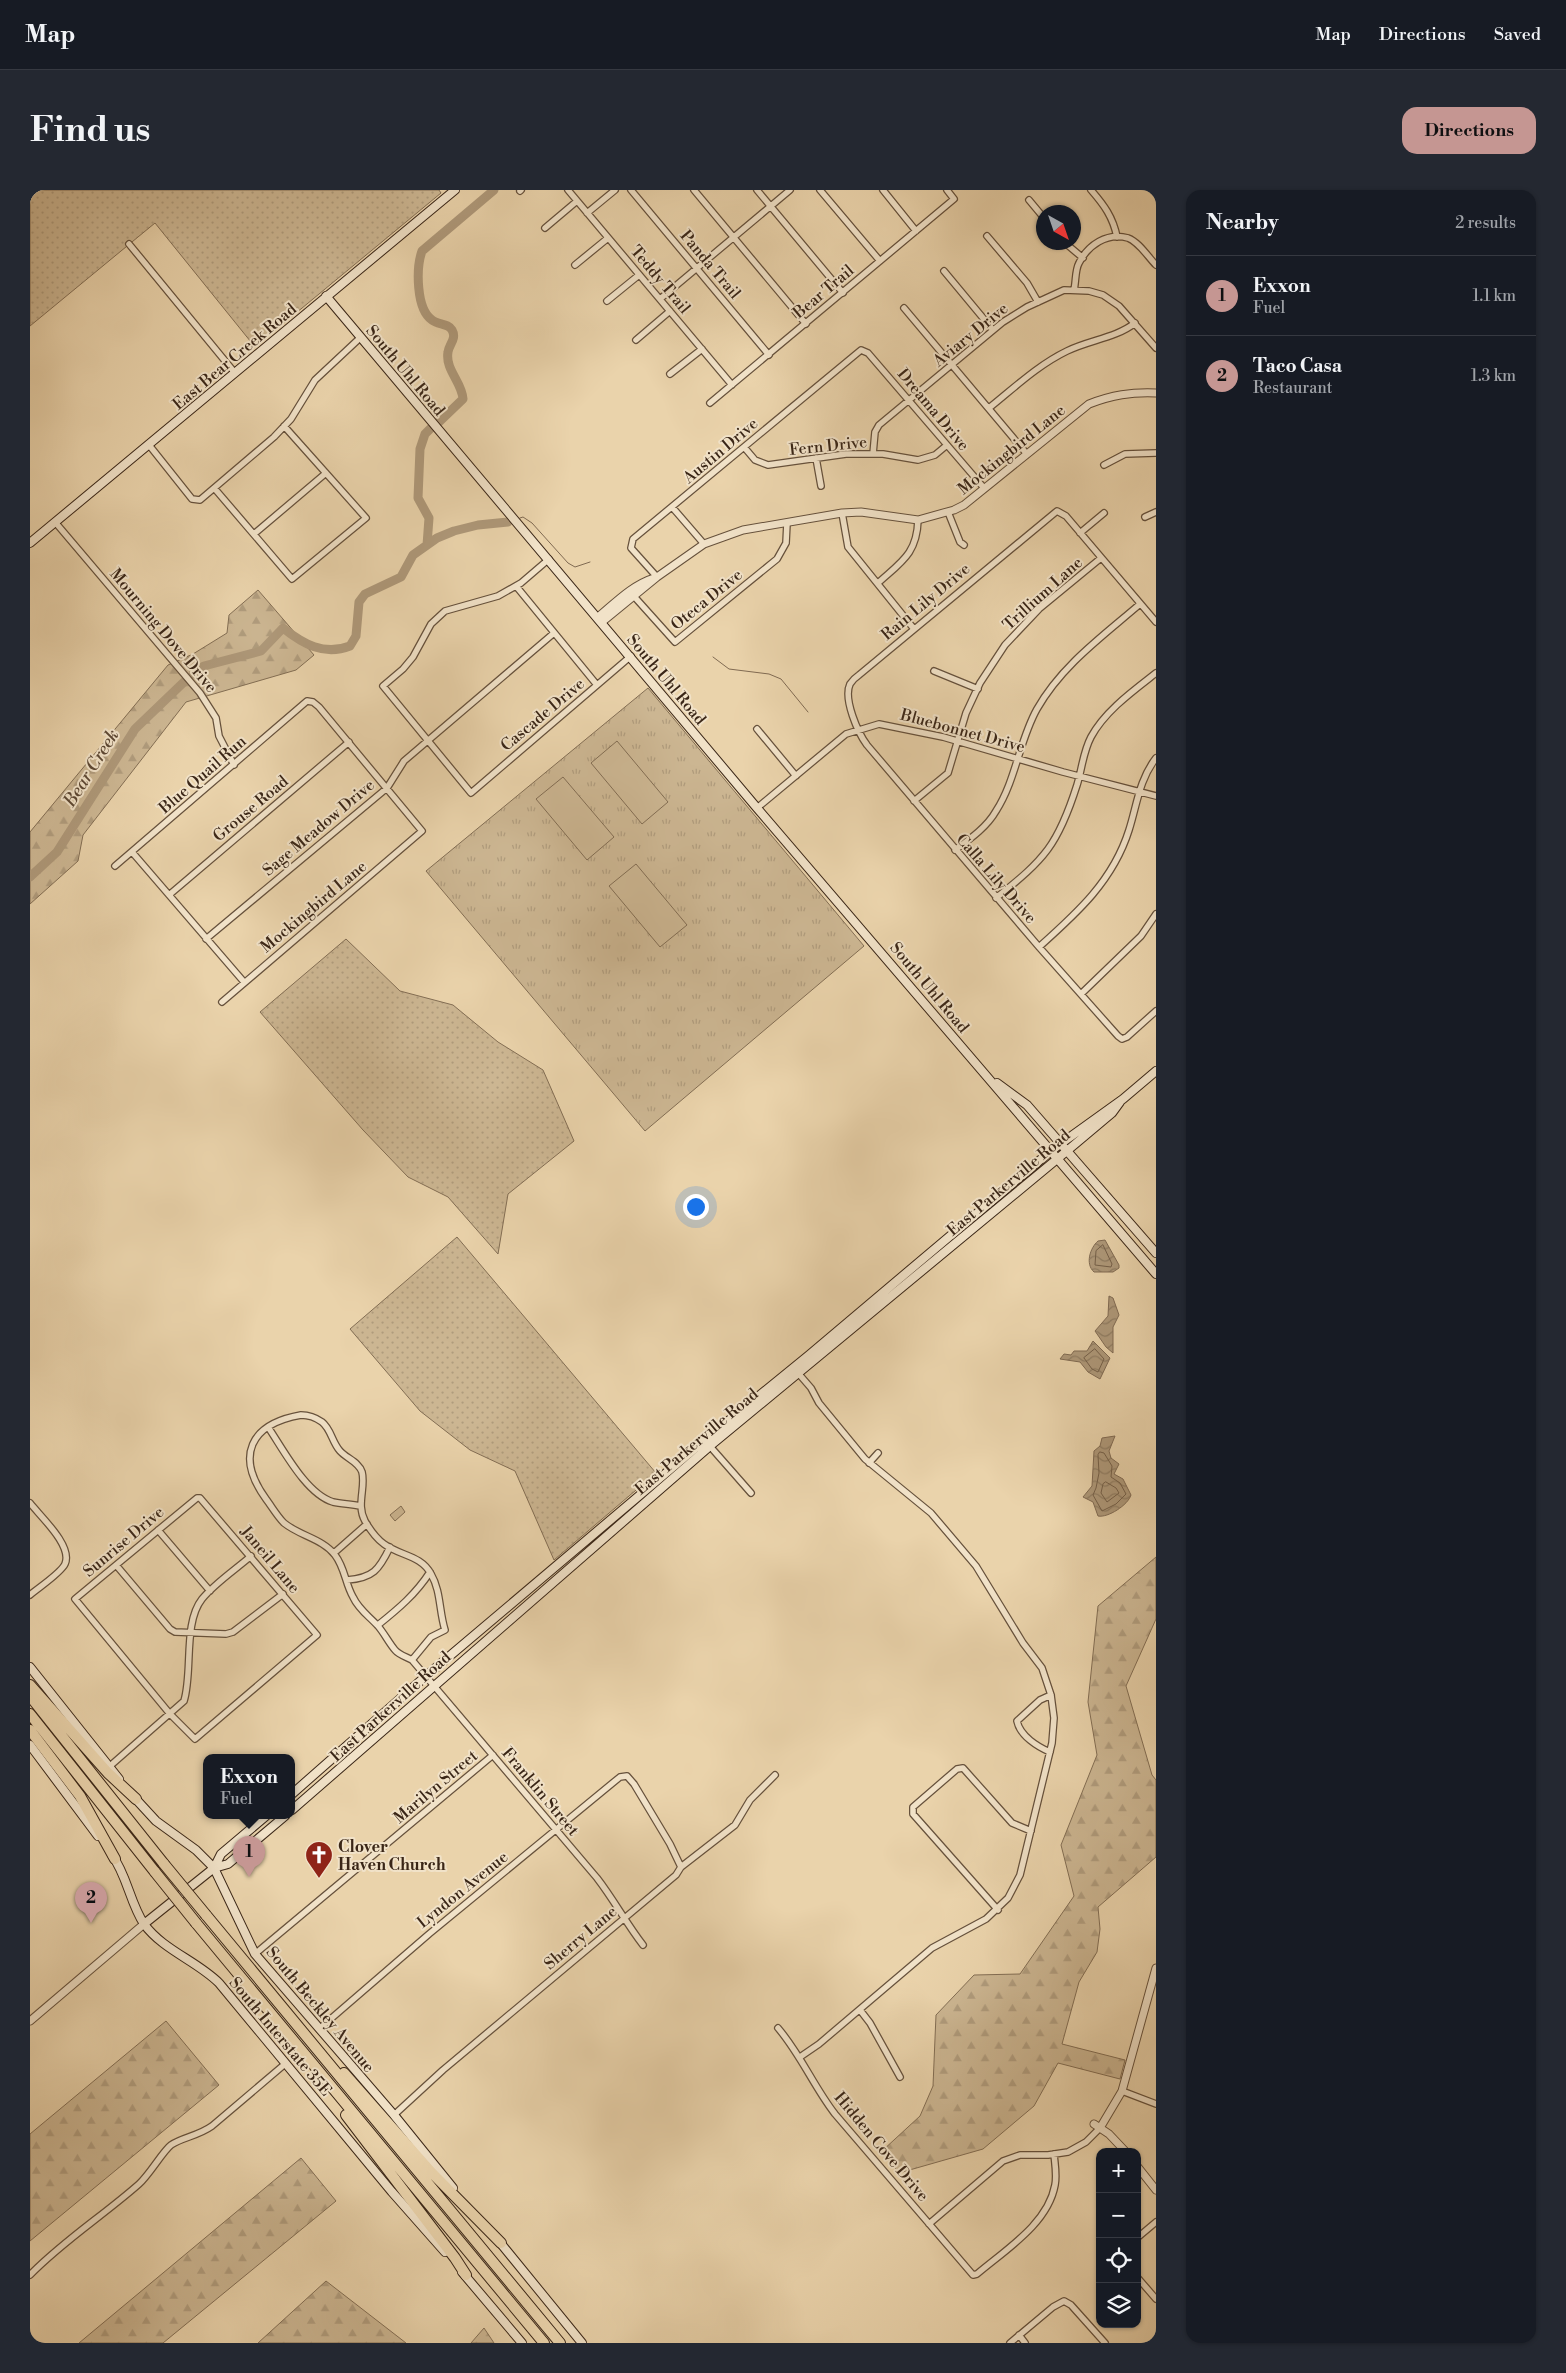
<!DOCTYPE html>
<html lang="en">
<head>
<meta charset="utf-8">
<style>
  :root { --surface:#171b24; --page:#242831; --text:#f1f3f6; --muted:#9ea1a6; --line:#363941; --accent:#c59692 }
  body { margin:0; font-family:"Libre Bodoni",serif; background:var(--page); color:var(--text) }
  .controls { position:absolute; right:15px; bottom:15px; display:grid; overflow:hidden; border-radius:10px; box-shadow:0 1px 4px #0004 }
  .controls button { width:45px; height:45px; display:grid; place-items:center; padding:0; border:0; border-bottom:1px solid var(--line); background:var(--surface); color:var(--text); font:25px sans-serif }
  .compass { position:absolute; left:1006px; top:15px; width:45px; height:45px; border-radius:50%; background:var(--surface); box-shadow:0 1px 4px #0004; rotate:140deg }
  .you { position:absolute; left:665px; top:1016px; width:18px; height:18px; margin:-12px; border:4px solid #fff; border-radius:50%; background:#1a73e8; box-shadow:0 0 0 8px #1a73e833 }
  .badge { display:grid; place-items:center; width:32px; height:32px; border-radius:50%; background:var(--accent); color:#111; font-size:16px; font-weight:700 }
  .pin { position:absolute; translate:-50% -41px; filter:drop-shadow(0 1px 2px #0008) }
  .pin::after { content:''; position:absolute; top:26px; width:18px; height:15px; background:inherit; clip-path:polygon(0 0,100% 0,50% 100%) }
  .popup { position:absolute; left:173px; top:1564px; width:92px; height:65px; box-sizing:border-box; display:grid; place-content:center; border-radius:10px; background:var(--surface); filter:drop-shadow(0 1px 4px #0005); font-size:16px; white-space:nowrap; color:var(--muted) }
  .popup b { font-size:19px; color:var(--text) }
  .popup::after { content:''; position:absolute; left:50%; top:100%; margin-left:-10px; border:10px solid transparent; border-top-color:var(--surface) }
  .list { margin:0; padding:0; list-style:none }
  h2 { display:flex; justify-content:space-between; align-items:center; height:65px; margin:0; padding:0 20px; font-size:21px }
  h2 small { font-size:16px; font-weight:400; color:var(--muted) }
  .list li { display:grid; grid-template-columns:32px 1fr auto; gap:15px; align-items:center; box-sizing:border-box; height:80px; padding:0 20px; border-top:1px solid var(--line) }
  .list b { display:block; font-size:19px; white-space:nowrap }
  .list p { margin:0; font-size:16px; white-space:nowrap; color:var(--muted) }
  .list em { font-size:16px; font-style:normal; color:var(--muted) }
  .icon { flex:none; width:28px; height:28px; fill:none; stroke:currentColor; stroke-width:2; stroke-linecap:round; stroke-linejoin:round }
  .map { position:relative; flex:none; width:1126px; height:2153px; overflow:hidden; border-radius:15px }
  header { display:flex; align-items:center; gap:30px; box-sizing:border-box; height:70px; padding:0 25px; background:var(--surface); border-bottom:1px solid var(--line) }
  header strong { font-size:24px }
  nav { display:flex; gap:28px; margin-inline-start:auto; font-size:18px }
  .intro { display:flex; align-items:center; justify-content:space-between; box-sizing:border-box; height:120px; padding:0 30px }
  h1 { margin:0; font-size:35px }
  .button { padding:12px 22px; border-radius:15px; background:var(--accent); color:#111; font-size:18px; font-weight:700 }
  main { display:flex; gap:30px; padding:0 30px }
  aside { flex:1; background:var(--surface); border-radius:15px; box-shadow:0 1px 4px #0004 }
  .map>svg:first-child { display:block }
  .grass { fill:url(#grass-dots); stroke:#836e54 }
  .forest { fill:url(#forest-firs); stroke:#836e54 }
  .park { fill:url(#park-tufts); stroke:#836e54 }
  .garden { fill:#ccb692; stroke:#836e54 }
  .water { fill:url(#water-waves); stroke:#806a52 }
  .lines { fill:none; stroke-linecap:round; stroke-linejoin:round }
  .shore { stroke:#745f48; stroke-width:1 }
  .stream { stroke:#806a52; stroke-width:1 }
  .river { stroke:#ae9879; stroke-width:9 }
  .minor-casing { stroke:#66513c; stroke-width:8 }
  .tertiary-casing { stroke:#66513c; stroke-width:9 }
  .secondary-casing { stroke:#3a2617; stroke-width:10 }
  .motorway-casing { stroke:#3a2617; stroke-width:12 }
  .minor { stroke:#f1e2c8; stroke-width:5.5 }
  .tertiary { stroke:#f1e2c8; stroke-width:7 }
  .secondary { stroke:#f1e2c8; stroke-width:8 }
  .motorway { stroke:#ead3ab; stroke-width:10 }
  .motorway-bridge-casing { stroke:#3a2617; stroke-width:12; stroke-linecap:butt }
  .motorway-bridge { stroke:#ead3ab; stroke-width:10 }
  .labels { text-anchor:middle; stroke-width:4; stroke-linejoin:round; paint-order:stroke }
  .street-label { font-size:16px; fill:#3a2617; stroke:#f1e2c8 }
  .poi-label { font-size:16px; font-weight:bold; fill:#3a2617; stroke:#f1e2c8; text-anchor:start }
  .water-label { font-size:18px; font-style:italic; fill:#5d4834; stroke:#f1e2c8 }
</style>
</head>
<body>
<header>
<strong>Map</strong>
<nav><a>Map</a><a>Directions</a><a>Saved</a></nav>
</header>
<div class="intro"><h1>Find us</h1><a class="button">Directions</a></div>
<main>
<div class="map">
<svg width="1126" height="2153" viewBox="0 0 1126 2153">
  <defs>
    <pattern id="grass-dots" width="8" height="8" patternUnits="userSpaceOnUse" patternTransform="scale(1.25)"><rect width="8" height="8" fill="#ccb692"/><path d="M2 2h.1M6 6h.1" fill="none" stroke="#b09c7d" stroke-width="1.8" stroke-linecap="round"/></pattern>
    <pattern id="forest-firs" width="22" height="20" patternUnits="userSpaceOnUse" patternTransform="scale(1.25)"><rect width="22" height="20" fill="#ccb692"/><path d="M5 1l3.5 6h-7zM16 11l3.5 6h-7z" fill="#b09c7d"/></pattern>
    <pattern id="park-tufts" width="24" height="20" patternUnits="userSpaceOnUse" patternTransform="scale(1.25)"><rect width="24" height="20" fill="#ccb692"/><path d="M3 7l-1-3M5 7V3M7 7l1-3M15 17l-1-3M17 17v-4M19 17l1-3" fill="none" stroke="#b09c7d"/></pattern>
    <pattern id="water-waves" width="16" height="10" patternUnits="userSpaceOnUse" patternTransform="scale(1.25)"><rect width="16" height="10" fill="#ae9879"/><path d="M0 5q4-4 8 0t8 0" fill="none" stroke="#8f7c62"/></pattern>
  </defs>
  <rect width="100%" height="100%" fill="#ead3ab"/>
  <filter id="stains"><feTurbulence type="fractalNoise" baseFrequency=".004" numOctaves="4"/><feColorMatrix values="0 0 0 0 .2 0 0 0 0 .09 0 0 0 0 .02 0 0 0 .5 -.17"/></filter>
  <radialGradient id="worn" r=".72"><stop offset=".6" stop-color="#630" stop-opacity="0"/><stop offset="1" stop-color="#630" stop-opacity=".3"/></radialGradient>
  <path class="grass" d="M0,0H409L411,3L225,157L125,33L0,136Z
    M316,749L370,801L423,815L468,852L513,880L544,951L478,1004L468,1064L418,1007L378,987L333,940L230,822Z
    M427,1047L626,1283L524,1370L485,1281L440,1260L390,1221L320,1139Z"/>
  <path class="forest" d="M228,400L284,465L266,480L156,512L53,645L48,671L0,714V642L138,475L163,464L197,443L199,425Z
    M1126,1367V1429L1096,1496L1122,1585L1126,1590V1667L1068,1717L1070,1739L1067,1762L1049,1792L1032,1854L1095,1870L1090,1889L1028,1873L1004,1916L953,1959L869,1983L852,1961L890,1926L903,1896L906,1825L944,1785L990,1784L1044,1706L1031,1655L1067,1565L1058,1512L1068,1416Z
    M136,1831L189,1895L0,2051V1944Z
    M271,1968L306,2011L133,2153H49Z
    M296,2091L376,2153H228Z
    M454,2138L464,2153H441Z"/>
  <path class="park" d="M618,498L834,756L615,941L396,681Z"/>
  <path class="garden" d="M587,551L638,612L612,634L561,573Z
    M533,587L584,647L557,670L506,609Z
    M606,674L657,735L630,757L579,696Z
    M371,1316L375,1322L365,1331L360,1325Z"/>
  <path class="water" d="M1075,1050L1089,1075V1078L1083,1082H1064C1055,1074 1060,1058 1068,1051Z
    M1079,1106L1083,1108L1089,1125L1083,1137V1163L1076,1157L1065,1141L1078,1126Z
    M1063,1151L1080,1168L1070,1189L1058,1182L1050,1172L1030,1169L1034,1164L1041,1165L1044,1161H1057Z
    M1085,1246L1079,1261L1081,1268L1089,1274L1084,1284L1093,1289L1101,1305C1098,1315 1078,1328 1068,1326L1063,1312L1053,1307L1062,1296L1064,1261L1070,1256L1072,1248Z"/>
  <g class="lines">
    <path class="shore" d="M1073,1055L1082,1074L1081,1077L1065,1075L1066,1061Z
      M1065,1159L1074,1169L1068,1182L1062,1179L1054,1168Z
      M1070,1262L1074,1263L1082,1276L1081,1287L1090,1293L1096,1304L1086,1314L1072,1321L1063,1305L1066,1298L1069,1283L1068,1265Z
      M1076,1292L1086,1298L1089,1303L1077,1312L1071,1303L1073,1294Z"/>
    <path class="stream" d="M490,328L493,327L502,333L538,373L545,377L560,372
      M683,467L699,479L739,484L751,489L778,522"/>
    <path class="river" d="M409,232L433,209C432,192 415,180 418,162C419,154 427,149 422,140C418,133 408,135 402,130C386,119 386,78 392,61L464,0
      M397,355L399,328L388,308L390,259L395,244L402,237
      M163,484L174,476L231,461L253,438C273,454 294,466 320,456L326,446L329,412L335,404L371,387L383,365L407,348L424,341L448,335L478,332
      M0,687L27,662L105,539L155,491"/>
    <defs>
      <path id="minor" d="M538,0L702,195
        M601,0L739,165
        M664,0L776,134
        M727,0L813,103
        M790,0L850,71
        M853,0L886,41
        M1061,0C1074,15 1083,27 1087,47
        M490,1L491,0
        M999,10L1014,28
        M557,23L585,0
        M515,38L547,11
        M957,46L997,93L1008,112
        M1034,52L1053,68
        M99,54L205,183
        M545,75L578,48
        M914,81L963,140
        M1044,100C1046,92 1045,80 1049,73C1058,55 1077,42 1098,48C1109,52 1118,67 1126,75
        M630,109L760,0
        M577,111L609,85
        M874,118L996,263
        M606,150L640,121
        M640,184L672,159
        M680,213L924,9L917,0
        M959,218C984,198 1008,175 1037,161C1059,150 1086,148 1105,133
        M119,255L162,309L170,310L244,247L261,229L285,190L331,147
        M714,257L725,270L738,275L816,264H853L888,270L905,265L917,255
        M843,264L845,242L849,235L973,132L997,117L1034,100L1059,101L1073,105L1089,116L1126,158
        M786,268L791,296
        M1074,275L1095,264L1126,263
        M185,299L262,389L336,328L254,236
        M642,317L674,354
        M918,322L930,352L934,355
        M812,323L818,357L884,439
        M1115,327L1126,322
        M25,332L170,503L186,528L189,546L204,575
        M1050,343L1074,323
        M224,344L296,283
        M519,369L491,393L468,406L415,421L401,434L383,467L373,479L353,496L441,603L601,466
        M627,387L601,358L603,349L831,160L838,163L954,298
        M848,393C871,372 887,364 888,330
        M486,396L567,495
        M601,403L645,452L747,369L756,353L757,333
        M1126,432L1036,326L1027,321L829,485C826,487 822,491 820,494C813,509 828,543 837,555L1009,757L1088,846L1092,849L1097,847L1126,821
        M904,481L948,499
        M727,539L766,586
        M884,611L918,583L936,523L950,493L975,455L1009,419L1071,368
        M727,618L816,544L849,534L913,547L1033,582L1126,606
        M925,660C940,649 957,637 966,621C986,590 989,551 1007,519C1032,475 1073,446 1110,414
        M102,662L214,792
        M85,676L277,511L283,512L289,517L392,641L192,812
        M139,705L319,552
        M966,708C1015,669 1028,655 1047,595C1052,579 1053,562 1061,547C1075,521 1103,501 1126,483
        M176,749L357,598L374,571L524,443
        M1009,757C1047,723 1083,691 1099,640C1107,615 1109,590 1126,568
        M1051,804L1111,746L1126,724
        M768,1183L781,1198L789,1213L835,1269L901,1323L946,1376L993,1453L1012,1478L1021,1505L1024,1528L1022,1553L990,1685L978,1708L956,1729L902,1758L789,1854L770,1867
        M271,1225C279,1225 285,1227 292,1232C301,1239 302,1252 310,1261C316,1268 329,1272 332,1282C336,1297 326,1315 335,1331C339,1338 347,1349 354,1354C370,1366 391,1365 401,1384C411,1401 409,1421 415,1440L401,1447L382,1470C377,1467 369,1465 365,1460C359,1453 354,1443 348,1436C339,1426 329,1420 323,1407C315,1393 315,1378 305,1365C293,1349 270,1346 254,1333C247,1326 242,1317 236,1309C205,1266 220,1234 271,1225Z
        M238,1237C253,1259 276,1304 303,1312C312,1314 321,1314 330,1316
        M678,1254L721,1303
        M839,1273L848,1263
        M167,1308H170L287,1445L165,1549L140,1524L45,1409Z
        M0,1313C11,1327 43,1356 35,1374C31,1383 8,1398 0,1405
        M128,1340L180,1401
        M304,1363L337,1334
        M86,1375L140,1439L145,1442L196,1444L203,1442L253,1404
        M317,1390C343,1388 349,1380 360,1357
        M348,1435C368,1419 386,1404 400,1382
        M382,1470L567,1688C584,1710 596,1733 613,1755
        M1020,1562C1008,1557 990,1546 987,1531L1010,1510L1021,1505
        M80,1576L154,1511C163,1482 153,1433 172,1409C185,1393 205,1380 221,1366
        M968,1720L883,1624V1617L927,1579L933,1578L982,1633L1001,1641
        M225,1764L463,1565
        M830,1820L840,1833L870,1887
        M748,1838C771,1865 784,1897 805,1924L943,2085L947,2084C975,2060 1018,2034 1025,1995C1027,1985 1025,1975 1024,1964
        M289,1839L399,1744L590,1587L597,1586L604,1594L640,1654L651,1677
        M1092,1901L1126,1914
        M364,1925L413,1880L646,1685L651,1677L705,1635L720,1610L745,1585
        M899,2034L973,1971L990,1965H1018L1038,1962L1056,1952L1070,1938
        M1107,2048L1126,2032
        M0,2085C33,2051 74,2025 109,1994C120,1984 133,1961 141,1955C153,1947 168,1946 182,1936L255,1874
        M1107,2087L1126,2109
        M989,2145L995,2153
        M980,2153L1023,2117L1034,2111L1041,2115L1075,2153"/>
      <path id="tertiary" d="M568,427C585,413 602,395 624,388
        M572,432L627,387L674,354L713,340L812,323L831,322L888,330L924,320L934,315L1059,214C1082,205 1101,202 1126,203
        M0,1831L114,1734
        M1064,1934L1079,1944L1096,1962
        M1070,1938L1092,1901L1126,1778
        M1107,1976L1126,2000"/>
      <path id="secondary" d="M296,106L727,618L1126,1084
        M0,353L425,0
        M967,893L997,915L1126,1063
        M0,1477L89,1589
        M0,1555L68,1646
        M262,1604L396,1486L675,1250L779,1165L1022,960L1093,909L1126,881
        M103,1606L126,1631L166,1660L184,1678L225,1764L364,1925L423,1998
        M262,1620L680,1256L1038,960L1082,923L1090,912
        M82,1665C97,1685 100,1713 114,1734C133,1760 167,1771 189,1793L362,2002L415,2062
        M184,1678L198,1674L255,1626
        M114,1734L184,1678L191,1664L236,1626
        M468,2050L552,2153
        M432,2082L492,2153"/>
      <path id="motorway" d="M0,1495L78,1583L106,1609
        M0,1506L134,1674
        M0,1524L125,1682
        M0,1540L50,1606L85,1669
        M176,1725L530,2153
        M166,1733L514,2153
        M314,1883L401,1982L471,2053
        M316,1925L425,2068L436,2085"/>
    </defs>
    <use href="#minor" class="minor-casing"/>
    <use href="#tertiary" class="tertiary-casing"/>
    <use href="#secondary" class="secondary-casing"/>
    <use href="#motorway" class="motorway-casing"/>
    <use href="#minor" class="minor"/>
    <use href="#tertiary" class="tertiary"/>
    <use href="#secondary" class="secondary"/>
    <use href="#motorway" class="motorway"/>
    <defs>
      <path id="motorway-bridge" d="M134,1674L176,1725
        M125,1682L166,1733"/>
    </defs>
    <use href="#motorway-bridge" class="motorway-bridge-casing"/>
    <use href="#motorway-bridge" class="motorway-bridge"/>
  </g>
  <defs>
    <symbol id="church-pin" viewBox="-11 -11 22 30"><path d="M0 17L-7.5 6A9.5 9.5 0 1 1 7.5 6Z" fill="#8f2418" stroke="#f1e2c8"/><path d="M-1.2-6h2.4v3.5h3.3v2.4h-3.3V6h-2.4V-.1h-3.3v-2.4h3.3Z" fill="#fff"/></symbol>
  </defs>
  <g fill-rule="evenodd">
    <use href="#church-pin" x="273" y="1649" width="32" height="43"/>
  </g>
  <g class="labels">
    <g class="street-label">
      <text transform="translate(681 74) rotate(50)" y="6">Panda Trail</text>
      <text transform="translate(631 89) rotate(50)" y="6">Teddy Trail</text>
      <text transform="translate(793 101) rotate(-40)" y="6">Bear Trail</text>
      <text transform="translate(940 144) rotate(-39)" y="6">Aviary Drive</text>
      <text transform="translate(204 166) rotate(-40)" y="6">East Bear Creek Road</text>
      <text transform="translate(376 180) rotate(50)" y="6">South Uhl Road</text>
      <text transform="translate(904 219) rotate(50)" y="6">Dreama Drive</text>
      <text transform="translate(798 255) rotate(-6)" y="6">Fern Drive</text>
      <text transform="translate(981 259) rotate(-39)" y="6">Mockingbird Lane</text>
      <text transform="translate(690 260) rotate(-40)" y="6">Austin Drive</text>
      <text transform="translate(1012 403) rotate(-42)" y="6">Trillium Lane</text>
      <text transform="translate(676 409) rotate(-39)" y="6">Oteca Drive</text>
      <text transform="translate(895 411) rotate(-40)" y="6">Rain Lily Drive</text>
      <text transform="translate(134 440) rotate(50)" y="6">Mourning Dove Drive</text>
      <text transform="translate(637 489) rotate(50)" y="6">South Uhl Road</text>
      <text transform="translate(512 524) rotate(-40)" y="6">Cascade Drive</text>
      <text transform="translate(933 540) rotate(15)" y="6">Bluebonnet Drive</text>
      <text transform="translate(172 584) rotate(-41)" y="6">Blue Quail Run</text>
      <text transform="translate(220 618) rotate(-40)" y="6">Grouse Road</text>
      <text transform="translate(288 637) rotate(-40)" y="6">Sage Meadow Drive</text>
      <text transform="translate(967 688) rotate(49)" y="6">Calla Lily Drive</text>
      <text transform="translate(283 716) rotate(-40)" y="6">Mockingbird Lane</text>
      <text transform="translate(900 797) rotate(50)" y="6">South Uhl Road</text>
      <text transform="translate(978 992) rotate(-40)" y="6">East Parkerville Road</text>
      <text transform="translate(666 1251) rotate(-40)" y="6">East Parkerville Road</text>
      <text transform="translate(93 1351) rotate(-40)" y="6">Sunrise Drive</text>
      <text transform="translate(241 1369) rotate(50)" y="6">Janeil Lane</text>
      <text transform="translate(360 1516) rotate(-42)" y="6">East Parkerville Road</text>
      <text transform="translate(405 1596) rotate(-40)" y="6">Marilyn Street</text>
      <text transform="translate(511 1601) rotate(50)" y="6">Franklin Street</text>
      <text transform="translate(432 1699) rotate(-39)" y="6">Lyndon Avenue</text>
      <text transform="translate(550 1747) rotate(-40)" y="6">Sherry Lane</text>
      <text transform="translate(291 1819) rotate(50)" y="6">South Beckley Avenue</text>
      <text transform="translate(251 1846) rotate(50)" y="6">South Interstate 35E</text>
      <text transform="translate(852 1956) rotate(50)" y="6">Hidden Cove Drive</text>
    </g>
    <g class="poi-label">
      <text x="308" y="1662">Clover<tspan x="308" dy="18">Haven Church</tspan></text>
    </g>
    <g class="water-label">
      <text transform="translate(61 578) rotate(-58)" y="6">Bear Creek</text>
    </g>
  </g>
  <rect width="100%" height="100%" filter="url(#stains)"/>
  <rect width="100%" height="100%" fill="url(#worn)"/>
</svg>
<div class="controls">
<button>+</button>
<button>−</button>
<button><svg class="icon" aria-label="locate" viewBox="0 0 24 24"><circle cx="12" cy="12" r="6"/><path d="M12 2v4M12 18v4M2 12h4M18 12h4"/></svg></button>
<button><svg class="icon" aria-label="layers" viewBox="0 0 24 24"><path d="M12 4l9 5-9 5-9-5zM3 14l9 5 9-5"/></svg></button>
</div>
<svg class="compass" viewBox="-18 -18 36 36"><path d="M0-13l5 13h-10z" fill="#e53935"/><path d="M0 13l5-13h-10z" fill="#9ea1a6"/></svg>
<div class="you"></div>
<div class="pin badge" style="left:219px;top:1687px">1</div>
<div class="popup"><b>Exxon</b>Fuel</div>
<div class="pin badge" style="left:61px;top:1733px">2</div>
</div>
<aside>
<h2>Nearby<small>2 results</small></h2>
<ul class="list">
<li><span class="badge">1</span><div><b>Exxon</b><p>Fuel</p></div><em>1.1 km</em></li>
<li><span class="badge">2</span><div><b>Taco Casa</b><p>Restaurant</p></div><em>1.3 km</em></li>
</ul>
</aside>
</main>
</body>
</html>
